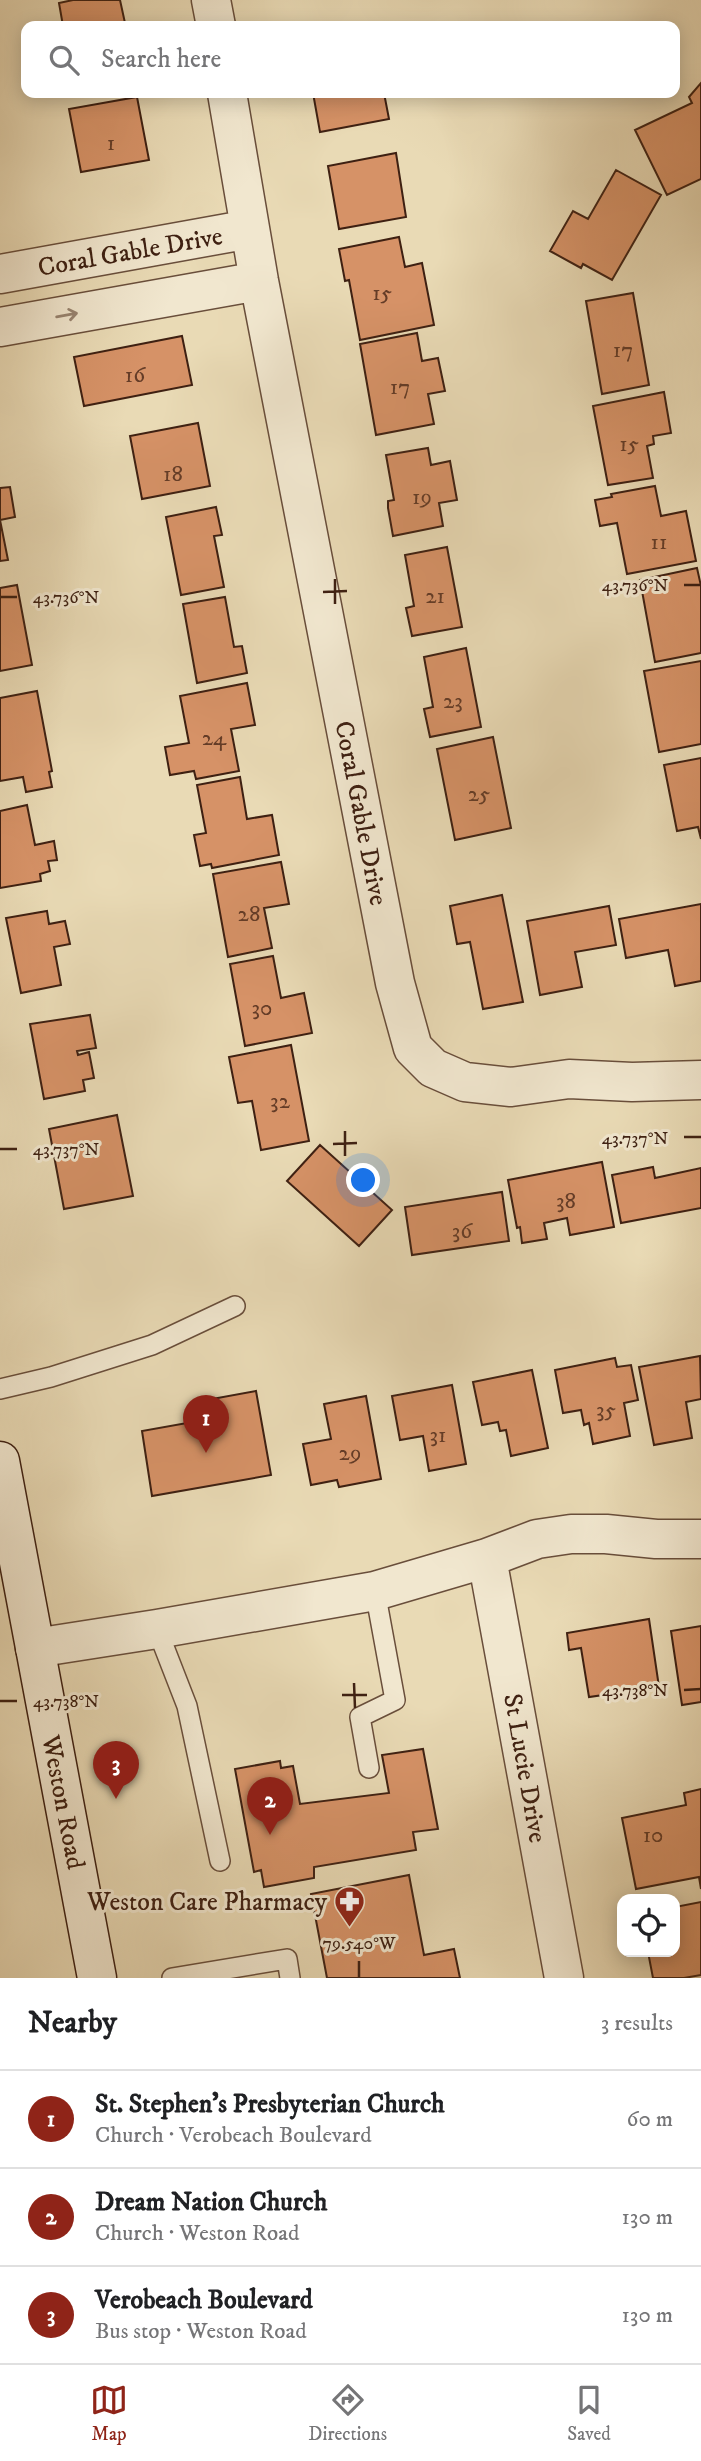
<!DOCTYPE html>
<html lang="en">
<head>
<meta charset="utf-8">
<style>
  :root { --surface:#fff; --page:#f6f6f6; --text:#202124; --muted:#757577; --line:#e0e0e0; --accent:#8f2418 }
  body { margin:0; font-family:"IM FELL DW Pica",serif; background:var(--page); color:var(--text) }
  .controls { position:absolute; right:21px; bottom:21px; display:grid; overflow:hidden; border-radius:14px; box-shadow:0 4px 18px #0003 }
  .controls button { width:63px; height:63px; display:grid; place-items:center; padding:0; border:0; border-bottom:2px solid var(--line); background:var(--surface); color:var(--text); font:35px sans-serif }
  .you { position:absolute; left:364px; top:1181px; width:24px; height:24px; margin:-18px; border:5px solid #fff; border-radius:50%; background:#1a73e8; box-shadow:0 0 0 10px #1a73e833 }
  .badge { display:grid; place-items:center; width:46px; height:46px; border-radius:50%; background:var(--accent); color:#fff; font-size:23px; font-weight:700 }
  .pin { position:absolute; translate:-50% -58px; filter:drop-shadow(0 2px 4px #0008) }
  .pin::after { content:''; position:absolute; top:37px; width:24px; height:21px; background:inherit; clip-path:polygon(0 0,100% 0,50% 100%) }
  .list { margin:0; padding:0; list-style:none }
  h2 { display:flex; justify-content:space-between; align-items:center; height:91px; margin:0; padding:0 28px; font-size:30px }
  h2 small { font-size:23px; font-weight:400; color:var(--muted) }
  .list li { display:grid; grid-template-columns:46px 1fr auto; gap:21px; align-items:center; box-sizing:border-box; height:98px; padding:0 28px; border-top:2px solid var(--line) }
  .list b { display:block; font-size:26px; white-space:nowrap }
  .list p { margin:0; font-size:23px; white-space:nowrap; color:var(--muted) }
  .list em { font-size:23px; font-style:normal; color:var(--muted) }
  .icon { flex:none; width:38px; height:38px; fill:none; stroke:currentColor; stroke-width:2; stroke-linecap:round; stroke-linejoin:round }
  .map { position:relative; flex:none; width:701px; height:1978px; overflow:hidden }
  .search { position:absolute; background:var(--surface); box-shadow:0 4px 18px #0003; left:21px; right:21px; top:21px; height:77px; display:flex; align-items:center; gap:18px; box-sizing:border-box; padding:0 24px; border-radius:14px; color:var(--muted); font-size:26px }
  .sheet { height:385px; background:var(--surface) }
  nav { display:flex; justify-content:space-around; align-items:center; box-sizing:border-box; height:98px; border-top:2px solid var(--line); background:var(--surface); font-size:19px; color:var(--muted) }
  nav a { display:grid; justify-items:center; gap:4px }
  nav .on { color:var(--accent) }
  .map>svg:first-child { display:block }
  .building { fill:#d69267; stroke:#3e2012; stroke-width:2 }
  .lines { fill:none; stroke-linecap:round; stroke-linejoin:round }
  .service-casing { stroke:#694e3b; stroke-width:22 }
  .minor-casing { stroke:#694e3b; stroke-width:41 }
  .secondary-casing { stroke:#3e2012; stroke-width:41 }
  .service { stroke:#f1e7cf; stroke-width:19 }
  .minor { stroke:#f1e7cf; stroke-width:38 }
  .secondary { stroke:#f1e7cf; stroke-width:38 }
  .oneway { stroke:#988470 }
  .ticks { fill:none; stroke:#3e2012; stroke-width:2.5 }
  .labels { text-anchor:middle; stroke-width:6; stroke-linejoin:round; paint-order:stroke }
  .number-label { font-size:23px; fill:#643c27 }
  .street-label { font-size:26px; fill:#3e2012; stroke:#f1e7cf }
  .poi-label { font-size:26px; fill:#3e2012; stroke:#f1e7cf; text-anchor:end }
  .ticks-label { font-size:18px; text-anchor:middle; fill:#3e2012; stroke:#f1e7cf; stroke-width:6; stroke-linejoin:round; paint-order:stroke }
</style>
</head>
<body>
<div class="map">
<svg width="701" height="1978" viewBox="0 0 701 1978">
  <rect width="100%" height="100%" fill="#e9dab5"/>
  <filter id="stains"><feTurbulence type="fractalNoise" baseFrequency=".00286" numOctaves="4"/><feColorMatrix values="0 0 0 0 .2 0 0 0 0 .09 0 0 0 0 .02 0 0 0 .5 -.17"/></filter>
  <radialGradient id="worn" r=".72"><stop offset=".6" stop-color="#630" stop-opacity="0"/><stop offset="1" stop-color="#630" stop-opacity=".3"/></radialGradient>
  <path class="building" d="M73,0H120L125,23L121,24L122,26H63L59,3Z
    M701,83V179L667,195L635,130L692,103L689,97Z
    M313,93H384L389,119L320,132Z
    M137,97L149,160L81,172L69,109Z
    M396,153L406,217L339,229L328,166Z
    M616,170L661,195L612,280L583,264L581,268L550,251L573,211L588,219Z
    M399,237L405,267L422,263L434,325L360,340L349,280L345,281L339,249Z
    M633,293L649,385L602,394L586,301Z
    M417,333L422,361L438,358L445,391L428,394L434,424L376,435L360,344Z
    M182,336L192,385L84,406L74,357Z
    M664,392L671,433L653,436L654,444L647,446L653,478L608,485L593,406Z
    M198,423L210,486L142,499L130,436Z
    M428,448L431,465L450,461L457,500L439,503L443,526L393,536L388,508V501L394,500L386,455Z
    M655,486L661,516L686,511L696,561L627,574L617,523L600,526L595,500L612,497L611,494Z
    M10,487L15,517L0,520L8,560L0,561V488Z
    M216,507L222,535L214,536L224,587L181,595L166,517Z
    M447,547L462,627L412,636L406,608L414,606L405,555Z
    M697,568L701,586V653L655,662L640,580Z
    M17,585L32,665L0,671V588Z
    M225,597L234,647L242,646L247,673L197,683L183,604Z
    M466,648L481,727L430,737L424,709L433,707L424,657Z
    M701,661V744L659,752L644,671Z
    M247,683L255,725L231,729L239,771L196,779L194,771L170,775L165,747L189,743L180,696Z
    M37,691L52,771L49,772L52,787L26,792L23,777L0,781V698Z
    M493,737L511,828L455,840L437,749Z
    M701,758V839L698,827L677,831L664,765Z
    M240,777L247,819L272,815L279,855L212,868L211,864L200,866L194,835L206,833L197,785Z
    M27,805L35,845L54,841L57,860L48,861L50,871L40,874L41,881L0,888V811Z
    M281,862L289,904L264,908L272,948L228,957L213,874Z
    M502,895L523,1002L483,1009L470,942L457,944L450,906Z
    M701,904V981L675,986L668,950L626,958L619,919Z
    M609,906L616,945L575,952L582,987L540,995L527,921Z
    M47,911L49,924L65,921L70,944L54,947L61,985L21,993L6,918Z
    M273,956L281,998L304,993L312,1033L245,1046L230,964Z
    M90,1015L96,1048L77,1051L78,1055L89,1052L94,1078L83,1080L85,1091L44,1099L30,1024Z
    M291,1045L309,1141L261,1150L252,1101L238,1103L229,1057Z
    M117,1115L133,1196L64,1209L49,1129Z
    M320,1145L392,1210L359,1246L287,1181Z
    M602,1162L614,1227L570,1235L567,1218L544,1223L547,1239L522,1243L520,1227L517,1228L508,1180Z
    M653,1167L655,1178L701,1168V1208L621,1223L612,1175Z
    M502,1192L509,1241L412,1255L405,1207Z
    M700,1356L701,1399L686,1402L692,1438L654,1445L639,1367Z
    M615,1358L617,1367L631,1365L638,1400L624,1403L630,1436L593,1444L589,1423L584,1425L581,1410L563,1413L555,1370Z
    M532,1370L548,1448L511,1456L506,1430L500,1431L498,1422L482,1425L473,1382Z
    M452,1385L466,1464L429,1471L423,1436L400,1440L392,1396Z
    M256,1391L271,1475L152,1496L142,1431L204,1420L201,1401Z
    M366,1396L381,1479L339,1487L337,1480L311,1485L303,1444L331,1439L324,1404Z
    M649,1619L659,1687L589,1697L581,1648L569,1650L567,1633Z
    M701,1626V1702L682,1705L671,1631Z
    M423,1749L438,1829L413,1832L416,1850L314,1867V1878L264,1887L261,1870L254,1872L235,1769L280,1761L281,1768L293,1766L300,1804L389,1793L382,1755Z
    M701,1789V1889L699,1877L636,1889L622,1818L686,1805L684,1793Z
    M409,1875L424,1955L454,1949L460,1978H327L311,1894Z
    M701,1902V1975L684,1978H653L648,1952H675V1907Z"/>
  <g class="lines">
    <defs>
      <path id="service" d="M0,1389L51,1377L152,1345L235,1306
        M157,1629L187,1706L220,1861
        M369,1768L360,1717L395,1700L375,1591
        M172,1978L287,1959L290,1978"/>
      <path id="minor" d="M211,0L216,26
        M227,93L259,281L395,983L413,1048L433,1068L465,1082L511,1087L569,1079L632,1082L701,1080
        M0,274L250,229
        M0,327L259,281
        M487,1558L564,1978
        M35,1648L157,1629L375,1591L487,1558L537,1539L571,1534H606L656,1539H701"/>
      <path id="secondary" d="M0,1461L97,1978"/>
    </defs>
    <use href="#service" class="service-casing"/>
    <use href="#minor" class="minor-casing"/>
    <use href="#secondary" class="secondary-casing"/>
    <use href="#service" class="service"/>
    <use href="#minor" class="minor"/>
    <use href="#secondary" class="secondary"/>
  </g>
  <defs><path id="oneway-shaft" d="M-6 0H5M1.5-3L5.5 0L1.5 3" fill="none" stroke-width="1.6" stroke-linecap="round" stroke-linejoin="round" transform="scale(1.75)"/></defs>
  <use class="oneway" href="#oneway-shaft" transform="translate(67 315) rotate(-10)"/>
  <path class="ticks" d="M335,579V604M684,585H701M323,592L347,591M0,597H17M345,1131V1156M684,1137H701M333,1144L357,1143M0,1149H17M354,1683L355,1708M684,1690L701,1689M342,1695H367M0,1701H17M359,1961V1978"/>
  <defs>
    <symbol id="pharmacy-pin" viewBox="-11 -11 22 30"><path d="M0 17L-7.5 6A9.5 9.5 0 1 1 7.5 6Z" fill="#8f2418" stroke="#f1e7cf"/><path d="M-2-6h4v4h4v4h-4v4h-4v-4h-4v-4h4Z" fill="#fff"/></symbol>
  </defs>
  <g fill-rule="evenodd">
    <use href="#pharmacy-pin" x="332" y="1884" width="35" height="47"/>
  </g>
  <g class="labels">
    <g class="number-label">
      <text x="111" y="150">1</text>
      <text x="382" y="300">15</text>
      <text x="623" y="357">17</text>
      <text x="135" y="382">16</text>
      <text x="400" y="394">17</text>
      <text x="629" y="451">15</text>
      <text x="173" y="481">18</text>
      <text x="422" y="504">19</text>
      <text x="659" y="549">11</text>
      <text x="435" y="603">21</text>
      <text x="453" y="708">23</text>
      <text x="214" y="745">24</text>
      <text x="479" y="801">25</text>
      <text x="249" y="921">28</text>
      <text x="262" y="1015">30</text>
      <text x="280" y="1108">32</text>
      <text x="566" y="1208">38</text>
      <text x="462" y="1238">36</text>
      <text x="606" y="1417">35</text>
      <text x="438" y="1442">31</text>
      <text x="350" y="1460">29</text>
      <text x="653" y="1842">10</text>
    </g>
    <g class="street-label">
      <text transform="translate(130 251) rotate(-10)" y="9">Coral Gable Drive</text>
      <text transform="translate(362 813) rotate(79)" y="9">Coral Gable Drive</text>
      <text transform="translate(526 1768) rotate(80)" y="9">St Lucie Drive</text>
      <text transform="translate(64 1802) rotate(79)" y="9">Weston Road</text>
    </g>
    <g class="poi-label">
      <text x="327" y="1910">Weston Care Pharmacy</text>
    </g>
  </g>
  <g class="ticks-label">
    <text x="635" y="591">43.736°N</text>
    <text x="66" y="603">43.736°N</text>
    <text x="635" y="1144">43.737°N</text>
    <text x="66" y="1155">43.737°N</text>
    <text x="635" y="1696">43.738°N</text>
    <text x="66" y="1707">43.738°N</text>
    <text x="359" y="1949">79.540°W</text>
  </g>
  <rect width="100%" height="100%" filter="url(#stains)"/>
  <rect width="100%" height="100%" fill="url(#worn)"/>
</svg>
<div class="controls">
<button><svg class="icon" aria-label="locate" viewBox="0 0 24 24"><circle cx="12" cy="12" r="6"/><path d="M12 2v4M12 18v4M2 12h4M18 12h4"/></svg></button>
</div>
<div class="you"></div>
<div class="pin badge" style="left:206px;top:1453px">1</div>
<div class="pin badge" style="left:270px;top:1835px">2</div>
<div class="pin badge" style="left:116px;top:1799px">3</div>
<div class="search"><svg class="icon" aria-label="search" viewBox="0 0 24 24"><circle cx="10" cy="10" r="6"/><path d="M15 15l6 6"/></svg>Search here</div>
</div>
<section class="sheet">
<h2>Nearby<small>3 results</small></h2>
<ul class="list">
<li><span class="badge">1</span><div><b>St. Stephen's Presbyterian Church</b><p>Church · Verobeach Boulevard</p></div><em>60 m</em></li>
<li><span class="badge">2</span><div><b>Dream Nation Church</b><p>Church · Weston Road</p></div><em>130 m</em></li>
<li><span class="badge">3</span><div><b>Verobeach Boulevard</b><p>Bus stop · Weston Road</p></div><em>130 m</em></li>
</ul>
</section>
<nav>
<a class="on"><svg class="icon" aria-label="map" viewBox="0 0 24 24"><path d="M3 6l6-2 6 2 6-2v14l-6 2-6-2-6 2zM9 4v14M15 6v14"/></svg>Map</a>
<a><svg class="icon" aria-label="directions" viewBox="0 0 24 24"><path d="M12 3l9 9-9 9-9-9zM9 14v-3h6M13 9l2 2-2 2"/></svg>Directions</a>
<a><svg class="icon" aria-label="saved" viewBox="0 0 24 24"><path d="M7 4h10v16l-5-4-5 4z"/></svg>Saved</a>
</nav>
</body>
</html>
